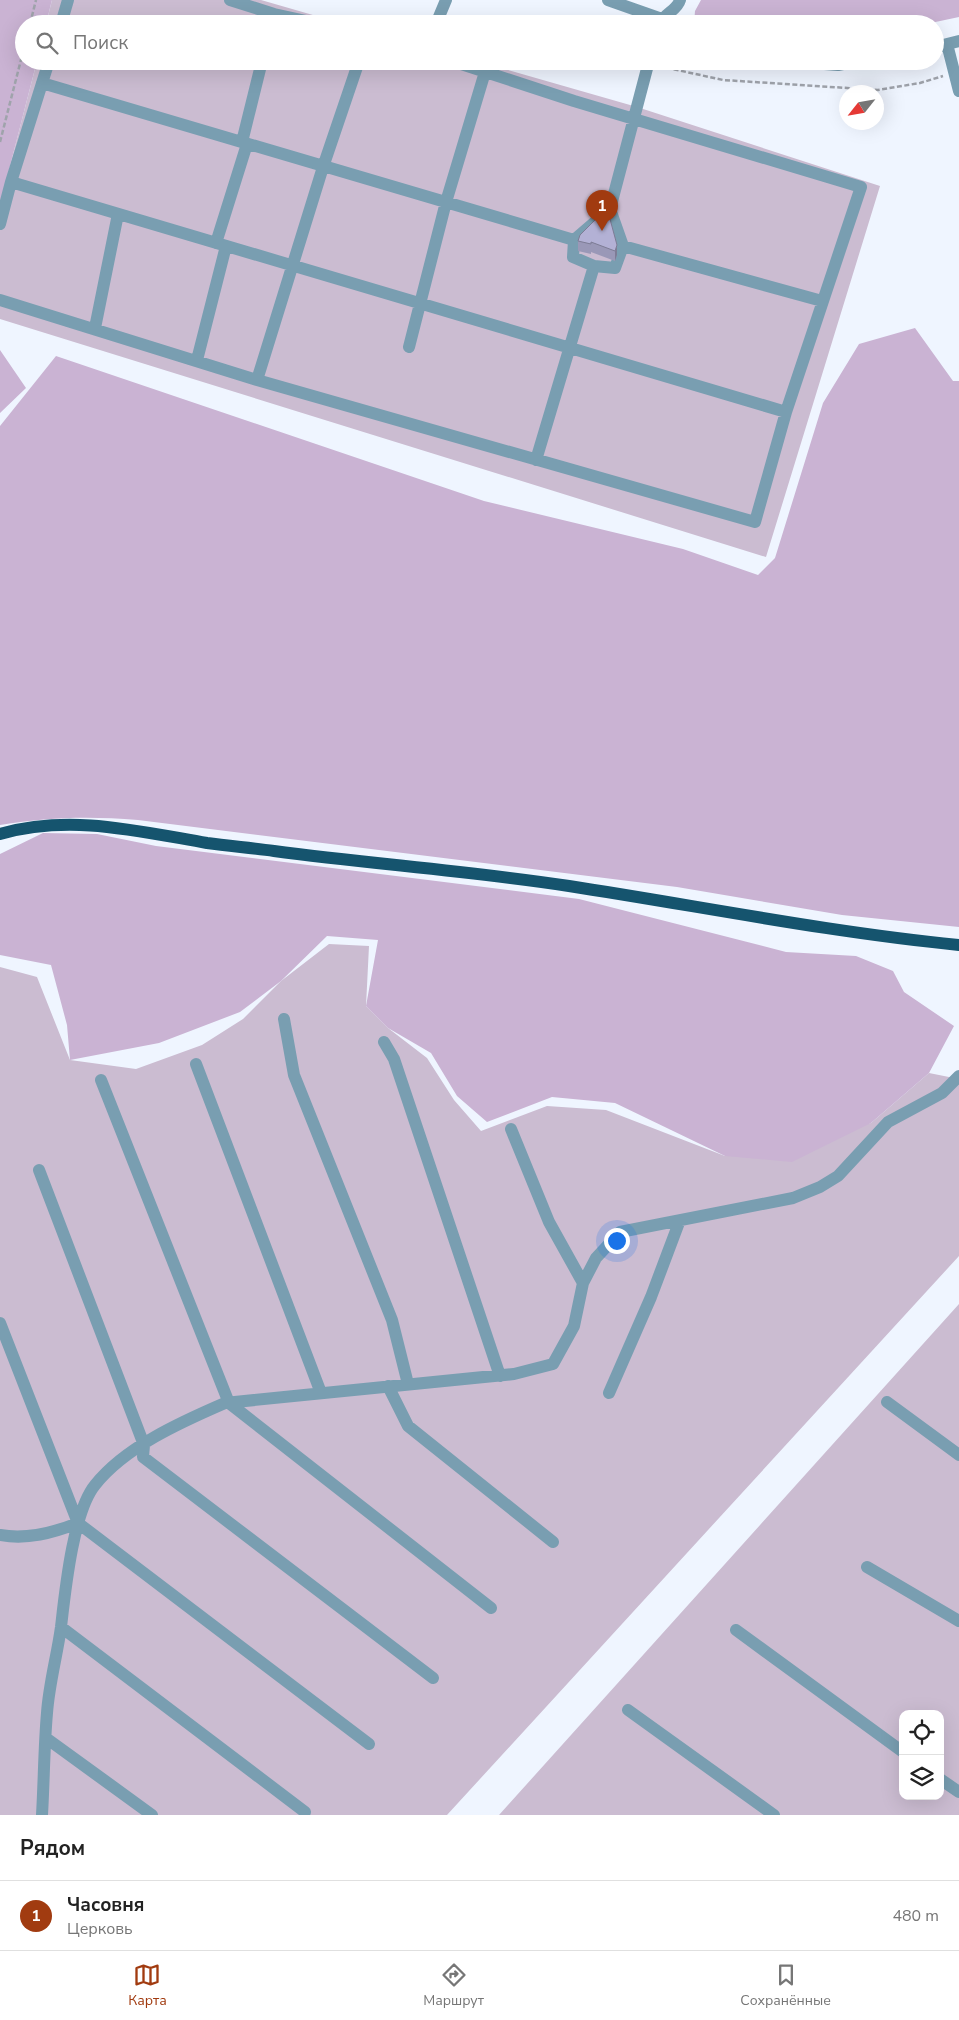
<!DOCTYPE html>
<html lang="ru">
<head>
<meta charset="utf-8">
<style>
  :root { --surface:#fff; --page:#f2f2f2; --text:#222; --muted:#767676; --line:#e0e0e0; --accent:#a13b10 }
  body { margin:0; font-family:"Nunito Sans",sans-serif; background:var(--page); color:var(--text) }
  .controls { position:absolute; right:15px; bottom:15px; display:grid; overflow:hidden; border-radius:10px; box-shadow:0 5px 20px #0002 }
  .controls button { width:45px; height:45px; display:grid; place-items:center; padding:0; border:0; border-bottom:1px solid var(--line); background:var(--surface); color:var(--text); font:25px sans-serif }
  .compass { position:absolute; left:839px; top:85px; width:45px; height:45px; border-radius:50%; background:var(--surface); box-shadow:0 5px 20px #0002; rotate:239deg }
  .you { position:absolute; left:616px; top:1240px; width:18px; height:18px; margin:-12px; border:4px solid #fff; border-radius:50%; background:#1a73e8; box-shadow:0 0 0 8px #1a73e833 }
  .badge { display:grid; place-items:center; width:32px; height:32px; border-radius:50%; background:var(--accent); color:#fff; font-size:16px; font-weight:700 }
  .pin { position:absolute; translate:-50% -41px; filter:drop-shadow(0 1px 2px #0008) }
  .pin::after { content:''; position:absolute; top:26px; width:18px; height:15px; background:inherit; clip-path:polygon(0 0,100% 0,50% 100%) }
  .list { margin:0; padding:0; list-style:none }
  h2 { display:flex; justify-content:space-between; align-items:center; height:65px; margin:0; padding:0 20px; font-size:21px }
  h2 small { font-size:16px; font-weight:400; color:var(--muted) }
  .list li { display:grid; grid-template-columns:32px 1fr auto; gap:15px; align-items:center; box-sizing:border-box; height:70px; padding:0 20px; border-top:1px solid var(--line) }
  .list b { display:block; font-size:19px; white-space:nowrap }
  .list p { margin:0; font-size:16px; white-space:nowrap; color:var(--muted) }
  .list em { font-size:16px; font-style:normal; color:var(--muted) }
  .icon { flex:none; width:28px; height:28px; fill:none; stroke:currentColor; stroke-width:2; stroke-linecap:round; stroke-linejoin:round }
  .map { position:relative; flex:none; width:959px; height:1815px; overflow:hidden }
  .search { position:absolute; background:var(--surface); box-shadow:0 5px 20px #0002; left:15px; right:15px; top:15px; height:55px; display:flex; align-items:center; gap:12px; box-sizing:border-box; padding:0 18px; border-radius:28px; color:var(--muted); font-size:19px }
  .sheet { height:135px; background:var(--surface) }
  nav { display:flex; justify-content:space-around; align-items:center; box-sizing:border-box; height:70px; border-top:1px solid var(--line); background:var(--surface); font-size:14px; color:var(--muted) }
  nav a { display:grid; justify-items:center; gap:2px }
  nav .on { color:var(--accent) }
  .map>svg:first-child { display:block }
  .green { fill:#cbbcd1; fill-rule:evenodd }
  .forest { fill:#cab3d3 }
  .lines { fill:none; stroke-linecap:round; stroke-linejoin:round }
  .path { stroke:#9fa3ab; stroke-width:2.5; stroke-dasharray:5 2.5; stroke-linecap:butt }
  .minor { stroke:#799eb1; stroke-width:12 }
  .major { stroke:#15546e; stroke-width:12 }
  .wall { fill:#9a98b7 }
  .shaded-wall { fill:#7d7c95 }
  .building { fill:#b3b1d5; stroke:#7d7c95 }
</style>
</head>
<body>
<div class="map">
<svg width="959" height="1815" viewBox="0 0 959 1815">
  <rect width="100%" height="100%" fill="#eff5ff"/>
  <path class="green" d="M52,0H261L344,24H46Z
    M37,61H477L637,107L880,186L766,557L0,319V205Z
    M329,944L369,946L366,1006L388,1028L427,1058L454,1100L481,1131L547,1106L606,1110L725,1156L871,1123L929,1073L959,1079V1256L447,1815H0V967L37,977L70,1060L136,1069L202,1045L243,1019L281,981Z
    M959,1304V1815H499ZM903,1714H940V1796H903Z"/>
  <path class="forest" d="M0,0H52L46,24H24V61H37L0,205Z
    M701,0H959V17L926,24H694L695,11Z
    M915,328L953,381H959V927L842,915L677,887L138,820C89,816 49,817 0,825V426L56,356L484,501L683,549L758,575L775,558L823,403L859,344Z
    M0,350L26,388L0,413Z
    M43,833L97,834L156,846L579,899L786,952L856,956L893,971L904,992L954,1026L929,1073L871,1123L792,1162L725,1156L615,1103L552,1097L487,1122L457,1096L431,1053L388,1028L366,1006L378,940L327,936L281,981L240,1012L159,1043L70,1060L67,1025L51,965L0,955V854Z"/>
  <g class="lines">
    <path class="path" d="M30,24L36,0
      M659,66L723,80L878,90L920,83L943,76
      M0,142L24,48"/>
    <path class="minor" d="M230,0L274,14L320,24
      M608,0L676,24
      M61,24L68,0
      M436,24L446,0
      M660,24C664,13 677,11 680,0
      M947,44L959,91
      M935,47L959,41
      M783,61L838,65L858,61
      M42,83L574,240L610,209L649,61
      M242,142L262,61
      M11,182L786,412
      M0,224L11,182L49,61
      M216,243L247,144
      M623,246L822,301
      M594,266L615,268L623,246L610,209
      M0,300L257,380L755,522L786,412L861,187L574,101L452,61
      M95,328L118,214
      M409,347L446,202L485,72
      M197,360L226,246
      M257,380L323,167L359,61
      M536,460L594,266L573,257L574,240
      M284,1019L294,1075L392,1320L408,1384
      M384,1042L394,1059L500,1376
      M196,1064L321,1393
      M101,1080L229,1403L491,1608
      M511,1129L549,1222L583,1283
      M39,1170L144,1445L143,1457L433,1678
      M0,1323L78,1523L369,1744
      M388,1386L408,1426L553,1542
      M609,1393L651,1297L680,1220
      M887,1402L959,1455
      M0,1535C27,1540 53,1533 78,1523
      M867,1567L959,1621
      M61,1627L305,1812
      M736,1630L903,1752
      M628,1710L774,1815
      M46,1738L152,1815
      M940,1779L959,1792
      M42,1815C44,1781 44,1747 47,1713C49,1684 57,1656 61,1627C65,1592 73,1512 95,1485C125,1447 181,1422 225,1403L514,1374L553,1364L574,1326L583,1283L596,1258L620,1232L793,1198L820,1187L838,1176L888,1122L942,1093L959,1076"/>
    <path class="major" d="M0,834C70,814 137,831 207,843C229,846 252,848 274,851C372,864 471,871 569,886C699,906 828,932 959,945"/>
  </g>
  <path class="wall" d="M607,208L617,255L615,261L591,252V254L578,251V241Z"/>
  <path class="shaded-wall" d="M617,245V255L615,261V251Z"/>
  <path class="building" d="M607,208L617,245L615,251L591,242V244L578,241L580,235Z"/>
</svg>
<div class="controls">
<button><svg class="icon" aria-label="locate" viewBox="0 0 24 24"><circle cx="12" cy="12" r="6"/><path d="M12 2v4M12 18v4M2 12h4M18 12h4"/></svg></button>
<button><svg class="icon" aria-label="layers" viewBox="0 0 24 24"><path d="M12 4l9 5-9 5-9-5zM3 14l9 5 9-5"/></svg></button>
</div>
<svg class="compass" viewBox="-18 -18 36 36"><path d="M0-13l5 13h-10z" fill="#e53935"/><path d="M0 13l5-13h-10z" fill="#767676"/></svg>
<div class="you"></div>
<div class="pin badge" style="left:602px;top:231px">1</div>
<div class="search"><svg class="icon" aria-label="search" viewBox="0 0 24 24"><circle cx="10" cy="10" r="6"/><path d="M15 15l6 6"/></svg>Поиск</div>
</div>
<section class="sheet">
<h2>Рядом<small></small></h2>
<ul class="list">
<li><span class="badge">1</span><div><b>Часовня</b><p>Церковь</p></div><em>480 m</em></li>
</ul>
</section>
<nav>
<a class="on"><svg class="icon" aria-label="map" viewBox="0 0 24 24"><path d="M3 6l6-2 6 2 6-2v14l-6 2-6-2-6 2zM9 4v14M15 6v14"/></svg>Карта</a>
<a><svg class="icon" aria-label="directions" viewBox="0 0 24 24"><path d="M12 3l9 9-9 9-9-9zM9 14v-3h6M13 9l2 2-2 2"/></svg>Маршрут</a>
<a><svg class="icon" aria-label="saved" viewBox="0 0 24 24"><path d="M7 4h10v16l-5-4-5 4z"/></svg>Сохранённые</a>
</nav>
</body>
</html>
